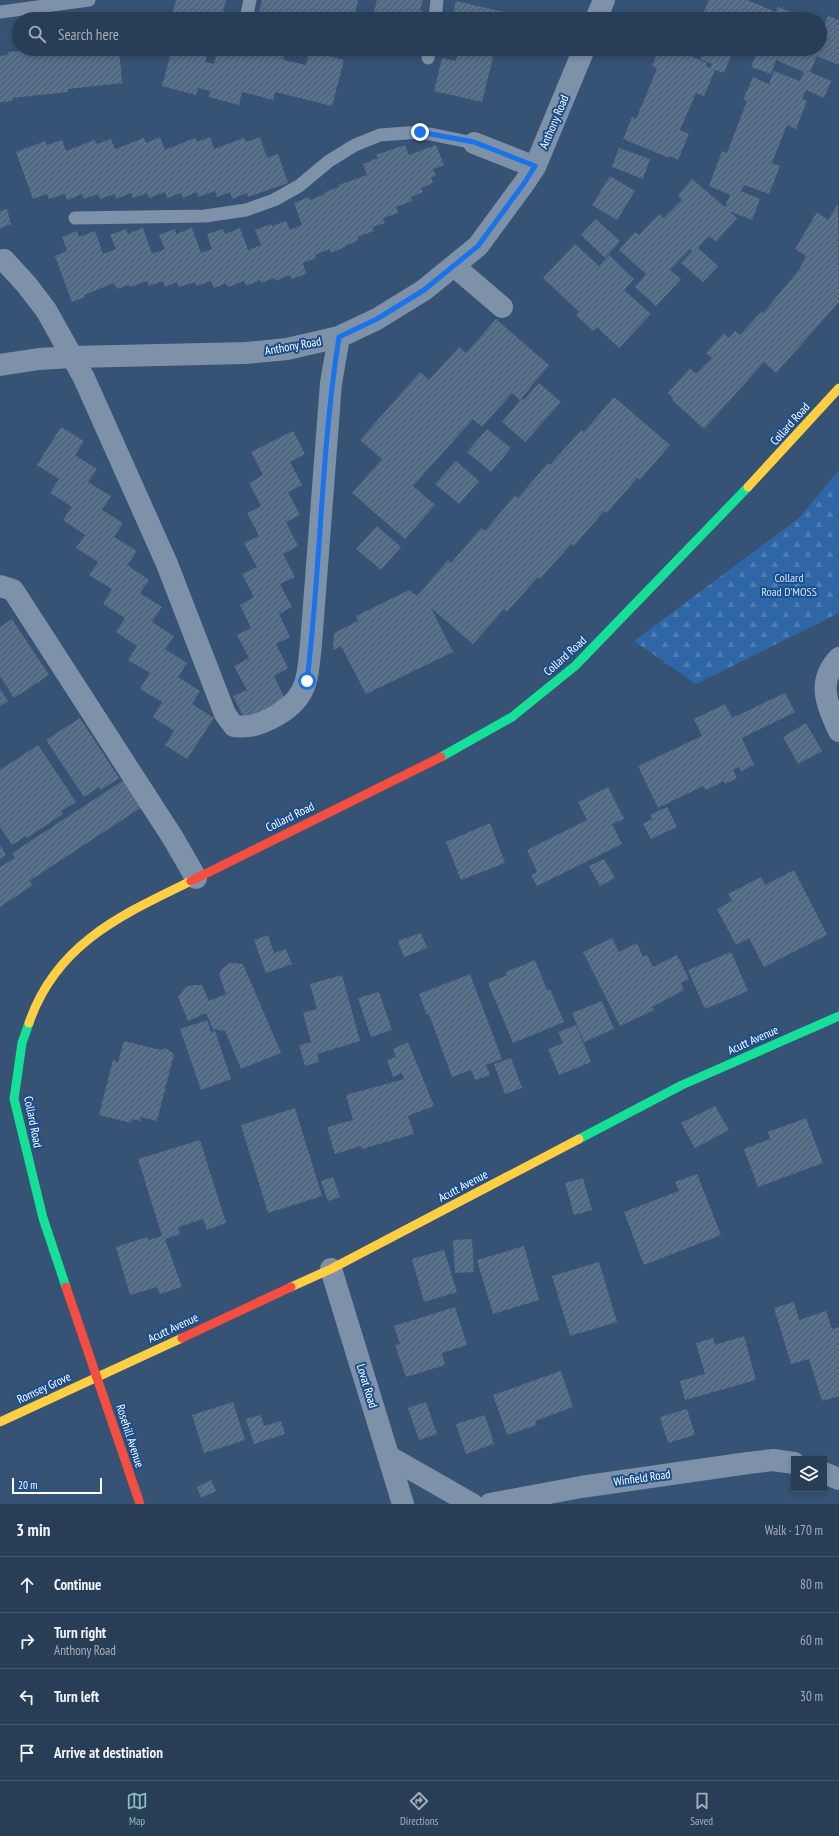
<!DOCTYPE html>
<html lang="en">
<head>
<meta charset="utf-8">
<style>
  :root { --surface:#283e57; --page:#30455d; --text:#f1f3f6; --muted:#a5aeba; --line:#44576d; --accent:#8bbbb9 }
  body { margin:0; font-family:"PT Sans Narrow",sans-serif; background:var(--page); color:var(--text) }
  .controls { position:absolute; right:12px; bottom:12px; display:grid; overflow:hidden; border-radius:0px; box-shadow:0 2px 6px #0003 }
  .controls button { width:36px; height:36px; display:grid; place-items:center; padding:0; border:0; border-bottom:1px solid var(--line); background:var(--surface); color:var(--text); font:20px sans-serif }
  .scale { position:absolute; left:12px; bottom:10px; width:90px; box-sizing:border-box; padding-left:4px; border:2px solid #fff; border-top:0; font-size:11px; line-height:14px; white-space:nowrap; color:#fff; -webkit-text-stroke:3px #1b4f8f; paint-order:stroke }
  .stop { position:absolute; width:12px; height:12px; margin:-9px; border:3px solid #1a73e8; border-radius:50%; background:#fff }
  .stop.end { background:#1a73e8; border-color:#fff; box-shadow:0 1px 4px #0008 }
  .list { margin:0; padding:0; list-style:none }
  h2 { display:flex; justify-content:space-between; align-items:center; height:52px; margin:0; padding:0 16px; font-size:17px }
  h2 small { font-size:13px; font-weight:400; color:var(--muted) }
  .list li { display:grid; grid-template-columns:26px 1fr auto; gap:12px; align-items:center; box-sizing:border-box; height:56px; padding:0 16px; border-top:1px solid var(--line) }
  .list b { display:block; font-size:15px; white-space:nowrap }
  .list p { margin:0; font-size:13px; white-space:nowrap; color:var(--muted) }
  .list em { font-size:13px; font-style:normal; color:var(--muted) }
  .icon { flex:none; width:22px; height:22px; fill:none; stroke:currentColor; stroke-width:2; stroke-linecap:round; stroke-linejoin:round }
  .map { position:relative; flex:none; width:839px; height:1504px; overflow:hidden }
  .search { position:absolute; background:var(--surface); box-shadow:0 2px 6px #0003; left:12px; right:12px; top:12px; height:44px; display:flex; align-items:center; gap:10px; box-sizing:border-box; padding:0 14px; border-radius:22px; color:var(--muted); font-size:15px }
  .sheet { height:276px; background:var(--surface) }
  nav { display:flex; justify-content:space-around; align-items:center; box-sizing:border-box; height:56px; border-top:1px solid var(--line); background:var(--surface); font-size:11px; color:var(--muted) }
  nav a { display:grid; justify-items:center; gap:2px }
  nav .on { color:var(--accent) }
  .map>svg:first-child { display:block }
  .forest { fill:url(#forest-firs) }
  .building { fill:url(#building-hatch) }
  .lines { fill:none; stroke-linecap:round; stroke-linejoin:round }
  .lane { stroke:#7d92a8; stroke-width:13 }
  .street { stroke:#7d92a8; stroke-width:22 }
  .fast { stroke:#16e098; stroke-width:9 }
  .slow { stroke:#ffcf43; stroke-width:9 }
  .jam { stroke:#f24e42; stroke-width:9 }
  .route { stroke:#1a73e8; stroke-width:5 }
  .labels { text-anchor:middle; stroke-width:4; stroke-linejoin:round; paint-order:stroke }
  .street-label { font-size:12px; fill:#fff; stroke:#1b4f8f }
  .park-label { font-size:12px; fill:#cfe3fa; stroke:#1b4f8f }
</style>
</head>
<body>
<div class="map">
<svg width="839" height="1504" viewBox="0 0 839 1504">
  <defs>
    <pattern id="forest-firs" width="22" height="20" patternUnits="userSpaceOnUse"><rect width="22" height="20" fill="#2f66a5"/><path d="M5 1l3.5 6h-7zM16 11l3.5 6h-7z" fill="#4e7db2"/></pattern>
    <pattern id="building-hatch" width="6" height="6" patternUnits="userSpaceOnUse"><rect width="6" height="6" fill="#526984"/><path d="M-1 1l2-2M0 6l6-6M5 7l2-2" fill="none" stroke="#6c8096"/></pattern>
  </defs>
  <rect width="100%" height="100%" fill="#365274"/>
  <path class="forest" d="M839,470V613L696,684L634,641L799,518Z"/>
  <path class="building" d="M176,0H226L221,19H171Z
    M262,0H358L354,19H317L295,13L293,19H257Z
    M377,0H423L420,10L424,12L423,19H372Z
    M709,0H747L776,12L778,7L802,16L800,19H701Z
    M456,1L504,12L502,19H452Z
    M828,16L839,20V61L838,65L817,56L810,72L831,81L824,98L806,90L802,99L807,101L796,129L787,125L772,163L780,166L769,194L744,185L741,191L760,199L752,220L729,211L737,218L716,242L709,236L698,248L718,266L703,282L681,263L692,251L690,249L670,270L681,279L656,306L635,287L646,274L619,250L635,232L639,235L659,214L664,218L682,200L678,195L692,179L725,207L730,195L709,186L722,151L727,153L747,101L743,100L753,77L769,84L774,71L800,81L804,72L776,60L771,74L751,67L757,52L748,49H820V26L823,28Z
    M37,49H119L122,83L68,89V92L12,98L13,101L0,102V56L8,55V52Z
    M172,49H208L205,62L214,64L218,50L247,57L249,49H271L285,52L283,60L306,65L310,51L344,60L332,106L275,92L273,100L242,92L239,105L209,97L210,91L198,88L196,95L162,86Z
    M381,49H401L399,54Z
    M459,49H495L482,102L434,91L442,58L456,61Z
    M659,49H674L707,63L706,66L710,68L712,64L700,59L704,49H715L731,56L724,73L715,70L704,96L696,93L680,130L689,134L678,160L670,156L669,158L623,139L632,117L636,119L647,93L657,68L652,66Z
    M726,49H743L740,55Z
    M160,137L165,150L195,138L197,142L210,137L214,149L244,138L246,142L260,137L267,158L278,154L288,183L248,197L247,193L232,199L230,192L217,197L215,191L198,197L197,192L183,198L181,193L167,198L165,192L149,198L147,193L133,198L131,193L116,199L115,194L100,199L98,194L84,199L82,194L67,200L65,194L49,199L47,194L33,199L16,152L45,141L47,145L62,140L66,151L95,140L97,144L111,139L115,149L144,138L146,143Z
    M405,145L409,155L436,145L444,165L433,169L436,176L431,177L433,183L421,188L423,192L411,197L412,201L396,207L398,213L383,218L385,223L372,227L374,231L357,237L359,240L345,246V247L331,253L330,249L315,255L316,258L303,263L306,274L291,279L290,275L275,281L274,278L261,283L260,280L246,286L244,281L228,287L226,283L214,288L211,281L197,286L195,282L179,287L177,282L165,287L163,281L149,286L147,281L130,287L129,285L117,289L114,283L84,295L85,297L72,302L55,256L67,251L62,237L77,231L79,237L95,231L103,254L116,249L110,235L126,229L128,234L143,228L152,254L165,249L159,235L175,229L176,234L192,228L201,253L212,249L207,234L223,229L225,234L240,228L248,250L261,245L255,230L271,224L272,226L286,221L290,230L302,225L294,203L309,197L310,200L325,194V192L339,187L338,185L367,175L363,164L378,158L376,155Z
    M619,148L650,159L643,179L612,167Z
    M610,176L635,191L617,220L592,205Z
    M838,204L839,302L776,373L764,362L704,429L672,400L673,398L668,393L690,368L696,374L712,358L706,353L724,333L729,338L735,331L740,335L761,312L763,313L799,270L806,256L795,249L817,212L828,220Z
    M7,209L11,224L0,228V211Z
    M596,219L620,241L605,258L581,235Z
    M575,244L599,266L609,255L634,279L624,290L651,314L619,348L597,327L593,331L576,315L579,312L543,278Z
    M496,319L549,365L520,400L512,393L482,427L473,419L413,486L435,505L405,539L352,493L382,459L360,440L420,372L429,380L459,347L466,353Z
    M539,383L561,402L525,442L502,422L522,398L524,400Z
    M614,397L670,445L640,480L637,478L607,513L604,511L574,546L571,544L540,579L538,577L507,612L504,609L473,644L431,608L453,652L366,694L341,646L333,650L334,633L358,621L356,616L409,590L417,596L448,560L451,563L481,528L485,531L515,495L518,498L548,463L550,465L581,430L584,432Z
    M61,427L84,441L75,455L97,469L88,482L111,496L102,510L123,523L114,537L137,551L127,565L149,580L140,593L162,607L152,622L174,636L165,649L187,663L178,677L200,691L192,704L214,718L187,759L165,745L174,731L153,717L162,702L140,689L150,673L128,660L137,646L116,632L125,618L103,604L112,589L89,575L98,562L76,548L85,535L63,520L72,507L50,493L59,479L37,465Z
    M487,429L511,448L491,472L467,452Z
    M293,431L305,454L290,462L302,485L288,492L300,515L286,522L298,546L283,554L295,577L280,584L292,607L279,614L290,637L276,644L288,668L274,676L285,699L245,720L233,696L247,690L234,666L249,658L237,635L251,628L240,605L254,597L242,574L257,567L244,543L259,536L247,513L261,506L249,483L263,475L251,452Z
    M456,461L479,481L459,504L435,484Z
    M377,526L401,547L381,570L356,549Z
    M12,619L49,675L14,698L0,676V627Z
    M0,689L8,701L0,706Z
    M785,693L795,712L742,738L754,765L741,771L739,767L733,770L737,778L725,784L724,781L706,790L703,786L658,808L638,766L702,736L694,719L725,704L732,718Z
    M80,718L119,778L101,790L99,787L84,797L46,740Z
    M806,723L822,751L798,764L783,737Z
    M38,745L76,802L61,811L63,814L27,838L26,836L12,845L0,827V770Z
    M124,780L142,807L29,881L33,885L0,907V867L15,858L12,853Z
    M608,787L624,819L612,824L622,844L537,886L531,875L537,872L527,850L587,820L578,802Z
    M667,807L677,827L651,839L643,824L652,819L650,815Z
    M490,823L505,863L461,880L446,842Z
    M0,845L6,855L0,859Z
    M604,859L615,878L600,886L589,866Z
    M794,870L827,935L764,967L749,938L736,945L717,909L732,901L728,894L761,877L765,885Z
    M421,933L427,948L404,957L398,941Z
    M268,935L274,953L286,949L292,964L266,973L254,940Z
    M612,938L619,952L637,943L643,957L647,955L653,967L677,955L689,979L681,983L684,990L652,1007L654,1010L620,1026L583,952Z
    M731,952L748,991L705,1009L688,970Z
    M535,960L547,990L550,989L564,1022L513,1043L488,983L507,975L506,972Z
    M230,963L243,964L281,1053L241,1069L225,1031L213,1029L206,1013L188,1021L178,997L186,987L194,985H202L209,1001L226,994L219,975L222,969Z
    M470,974L502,1059L486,1065L490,1075L475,1080L471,1070L452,1077L429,1014L427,1015L419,994Z
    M342,975L360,1041L317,1054L319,1062L305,1066L299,1045L311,1042L303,1013L317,1009L310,984Z
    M379,992L392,1030L371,1037L358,998Z
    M602,1001L614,1029L584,1042L572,1013Z
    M207,1020L211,1032L215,1031L231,1079L201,1090L180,1029Z
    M576,1025L591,1062L559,1075L548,1049L563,1043L558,1032Z
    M124,1041L161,1050L166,1048L174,1054L157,1121L141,1117L140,1121L132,1119L131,1123L99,1115L113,1060L118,1062Z
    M408,1042L434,1106L408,1116L414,1134L362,1149L361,1146L335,1154L327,1127L353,1120L346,1095L404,1079L402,1073L393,1077L387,1060L396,1057L393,1049Z
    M511,1058L522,1088L505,1094L494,1064Z
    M715,1106L729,1130L695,1148L681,1123Z
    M295,1108L322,1196L268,1213L241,1125Z
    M806,1118L823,1163L758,1187L744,1149L770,1139L768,1132Z
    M200,1140L226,1223L207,1230L203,1219L178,1227L180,1234L165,1239L182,1287L160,1294L157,1287L130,1295L116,1247L147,1237L148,1240L162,1236L138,1159Z
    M697,1174L721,1235L644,1265L624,1212L679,1191L675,1182Z
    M333,1177L340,1197L328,1201L321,1181Z
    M583,1178L592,1210L574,1215L565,1183Z
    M472,1239L474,1272L455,1273L453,1240Z
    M524,1246L539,1300L493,1314L477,1260Z
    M444,1250L457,1292L424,1302L412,1259Z
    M599,1262L617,1322L570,1336L552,1276Z
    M794,1302L799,1320L826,1311L832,1329L839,1327V1396L822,1401L809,1359L791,1364L774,1308Z
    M455,1307L467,1345L442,1353L445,1365L406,1377L395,1345L400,1344L394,1326Z
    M744,1336L756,1380L685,1400L680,1381L705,1374L696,1343L713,1338L715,1345Z
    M561,1371L573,1407L535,1421L537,1425L507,1435L493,1395Z
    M233,1402L245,1440L204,1453L192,1415Z
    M426,1402L437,1434L419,1440L408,1408Z
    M687,1409L695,1435L668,1443L660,1417Z
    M261,1415L264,1426L281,1421L285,1434L254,1444L246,1419Z
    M485,1415L494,1444L466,1454L456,1424Z
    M211,1480L216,1491L201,1498L197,1487Z"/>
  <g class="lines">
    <path class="lane" d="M0,12L89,0
      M246,19L250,0
      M435,19L437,0
      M428,58L429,49
      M75,218L205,216L246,210L274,200L299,186L329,161L355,145L380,135L420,132L474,143"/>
    <path class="street" d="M596,19L604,0
      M474,143L535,167
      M4,260L26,284L46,310L84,378L167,564L225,714L234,726C249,728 258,725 272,718C308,699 307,681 311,644L331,383L339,337
      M454,266L502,307
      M0,365L39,359L73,357L246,353L287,349L339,337L377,319L424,290L478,246L525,182L535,167L584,49
      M0,586L13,590L173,838L196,878
      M839,658C816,682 827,704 839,731
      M331,1269L403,1504
      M388,1456L472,1504
      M824,1473L839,1479
      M490,1504L581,1487L748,1463L773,1460L794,1463"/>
    <path class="fast" d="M441,757L512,717L575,666L748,487
      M29,1023L22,1043L14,1099L43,1218L66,1287
      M579,1139L682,1085L839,1016"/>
    <path class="slow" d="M748,487L839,388
      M29,1023C56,944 121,915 191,881
      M291,1287L331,1269L579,1139
      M0,1422L182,1338"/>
    <path class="jam" d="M191,881L441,757
      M66,1287L140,1504
      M182,1338L291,1287"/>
  </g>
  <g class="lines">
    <path class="route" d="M307,681C321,566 321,450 339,337L377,319L424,290L478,246L525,182L535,166L474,142L420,132"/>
  </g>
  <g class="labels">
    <g class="street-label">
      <text transform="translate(554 122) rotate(-67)" y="4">Anthony Road</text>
      <text transform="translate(293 346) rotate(-10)" y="4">Anthony Road</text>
      <text transform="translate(790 424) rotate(-48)" y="4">Collard Road</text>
      <text transform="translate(565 656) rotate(-42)" y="4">Collard Road</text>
      <text transform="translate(290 817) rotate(-26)" y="4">Collard Road</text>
      <text transform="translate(753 1040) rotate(-24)" y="4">Acutt Avenue</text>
      <text transform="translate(33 1122) rotate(79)" y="4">Collard Road</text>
      <text transform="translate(463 1186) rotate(-28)" y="4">Acutt Avenue</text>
      <text transform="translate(173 1328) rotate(-25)" y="4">Acutt Avenue</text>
      <text transform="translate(367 1386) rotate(73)" y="4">Lovat Road</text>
      <text transform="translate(44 1388) rotate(-25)" y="4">Romsey Grove</text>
      <text transform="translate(130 1436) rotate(72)" y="4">Rosehill Avenue</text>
      <text transform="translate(642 1478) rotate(-8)" y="4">Winfield Road</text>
    </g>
    <g class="park-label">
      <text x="789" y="582">Collard<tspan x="789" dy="14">Road D'MOSS</tspan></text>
    </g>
  </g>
</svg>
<div class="controls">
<button><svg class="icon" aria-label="layers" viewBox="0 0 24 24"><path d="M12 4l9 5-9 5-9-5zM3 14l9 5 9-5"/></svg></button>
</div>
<div class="scale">20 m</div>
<div class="stop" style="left:307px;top:681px"></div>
<div class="stop end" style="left:420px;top:132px"></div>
<div class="search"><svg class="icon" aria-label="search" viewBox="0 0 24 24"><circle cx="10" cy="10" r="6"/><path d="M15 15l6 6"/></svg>Search here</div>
</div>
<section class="sheet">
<h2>3 min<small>Walk · 170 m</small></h2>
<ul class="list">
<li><svg class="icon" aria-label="ahead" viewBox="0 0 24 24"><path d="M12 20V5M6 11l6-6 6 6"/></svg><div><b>Continue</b></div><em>80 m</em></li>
<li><svg class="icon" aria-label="right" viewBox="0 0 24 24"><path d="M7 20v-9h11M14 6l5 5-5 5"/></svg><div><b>Turn right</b><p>Anthony Road</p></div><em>60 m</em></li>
<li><svg class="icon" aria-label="left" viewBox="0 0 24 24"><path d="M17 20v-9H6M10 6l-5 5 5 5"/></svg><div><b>Turn left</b></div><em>30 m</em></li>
<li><svg class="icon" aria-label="arrive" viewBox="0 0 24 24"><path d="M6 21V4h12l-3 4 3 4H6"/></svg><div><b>Arrive at destination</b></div></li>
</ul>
</section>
<nav>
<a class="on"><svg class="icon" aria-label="map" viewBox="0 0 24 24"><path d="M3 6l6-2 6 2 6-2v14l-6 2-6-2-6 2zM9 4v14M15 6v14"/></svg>Map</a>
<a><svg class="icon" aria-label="directions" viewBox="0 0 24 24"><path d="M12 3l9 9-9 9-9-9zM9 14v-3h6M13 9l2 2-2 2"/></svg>Directions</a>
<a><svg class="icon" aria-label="saved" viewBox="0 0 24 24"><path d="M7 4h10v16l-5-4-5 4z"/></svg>Saved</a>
</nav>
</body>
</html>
